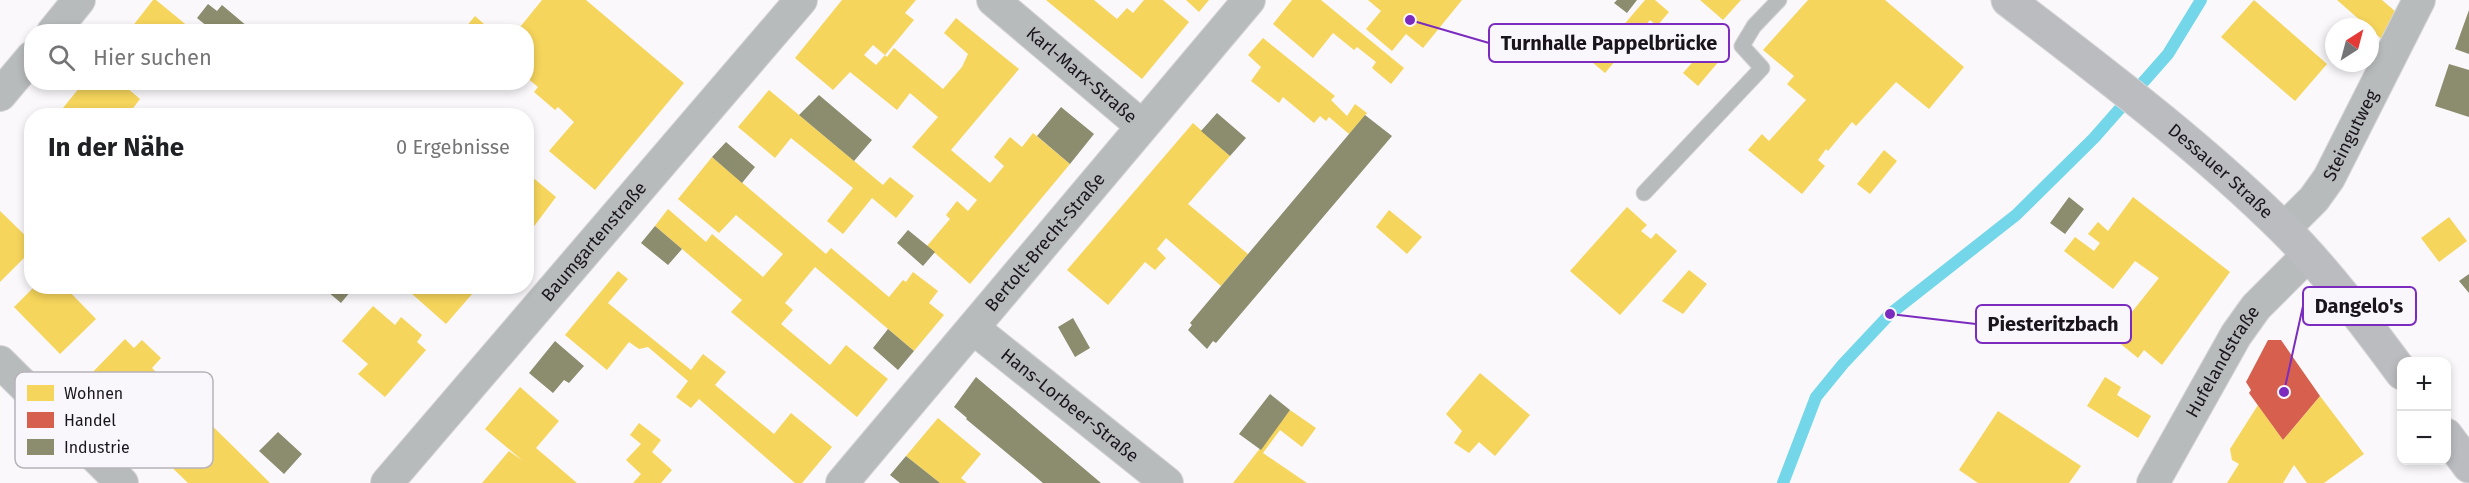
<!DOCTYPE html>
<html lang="de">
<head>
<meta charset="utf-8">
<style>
  :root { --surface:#fff; --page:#f2f2f2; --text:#202124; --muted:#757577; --line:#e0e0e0 }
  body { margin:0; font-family:"Fira Sans",sans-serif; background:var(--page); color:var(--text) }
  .controls { position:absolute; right:18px; bottom:18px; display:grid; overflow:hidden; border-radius:12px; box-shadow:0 3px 9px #0003 }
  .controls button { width:54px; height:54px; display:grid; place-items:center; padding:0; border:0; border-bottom:2px solid var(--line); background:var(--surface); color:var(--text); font:30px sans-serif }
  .compass { position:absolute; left:2325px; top:18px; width:54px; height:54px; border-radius:50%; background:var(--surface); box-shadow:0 3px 9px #0003; rotate:36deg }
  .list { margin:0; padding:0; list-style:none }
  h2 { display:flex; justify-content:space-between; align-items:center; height:78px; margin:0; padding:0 24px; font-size:26px }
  h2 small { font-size:20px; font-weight:400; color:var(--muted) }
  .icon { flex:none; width:33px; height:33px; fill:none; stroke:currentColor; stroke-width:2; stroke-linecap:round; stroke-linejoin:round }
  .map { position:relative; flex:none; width:2469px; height:483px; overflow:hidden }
  .search { position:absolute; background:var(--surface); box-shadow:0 3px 9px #0003; left:24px; top:24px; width:510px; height:66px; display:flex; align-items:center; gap:15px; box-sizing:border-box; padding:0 21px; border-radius:24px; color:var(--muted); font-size:22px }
  .panel { position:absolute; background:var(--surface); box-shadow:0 3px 9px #0003; left:24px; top:108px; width:510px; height:186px; border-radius:24px }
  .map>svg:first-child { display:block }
  .homes { fill:#f6d55c }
  .shops { fill:#d6604d }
  .industry { fill:#8c8c6e }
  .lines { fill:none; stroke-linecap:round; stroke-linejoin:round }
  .stream { stroke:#74d7e9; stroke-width:12 }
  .service-casing { stroke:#d6d5d7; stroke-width:17 }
  .minor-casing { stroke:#d6d5d7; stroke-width:34 }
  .primary-casing { stroke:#d6d5d7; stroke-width:35 }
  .service { stroke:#b8bbbc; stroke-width:15 }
  .minor { stroke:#b8bbbc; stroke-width:32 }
  .primary { stroke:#babcc0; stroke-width:33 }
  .labels { text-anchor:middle; stroke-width:6; stroke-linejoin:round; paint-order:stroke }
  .street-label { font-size:18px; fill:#1a151d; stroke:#faf7fc }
  .key { fill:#faf7fc; stroke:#b7b3b9; stroke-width:1.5 }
  .key-label { font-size:16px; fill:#1a151d }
  .leader { fill:none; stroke:#7b2cbf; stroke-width:2 }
  .callout-dot { fill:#7b2cbf; stroke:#faf7fc; stroke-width:2 }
  .callout { fill:#faf7fc; stroke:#7b2cbf; stroke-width:2 }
  .callout-label { font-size:20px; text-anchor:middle; font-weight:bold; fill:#1a151d }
</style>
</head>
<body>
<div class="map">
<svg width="2469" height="483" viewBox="0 0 2469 483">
  <rect width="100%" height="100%" fill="#faf8fb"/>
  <path class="homes" d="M153,0H156L195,32H128Z
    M542,0H586L684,83L595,190L549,151L574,122L558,107L555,110L534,92L538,87L526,77V32H516Z
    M842,0H916L905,13L914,20L885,55L873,45L864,55L876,65L885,55L887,57L894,48L943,89L962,67L968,54L944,33L956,18L1019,69L951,150L990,183L1004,166L994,157L1010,137L1022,147L1033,133L1070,164L970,284L927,246L950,219L946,215L957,201L968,211L977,200L912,147L938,117L910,93L897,110L850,72L833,90L795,58Z
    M1046,0H1094L1117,19L1127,8L1133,13L1144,0H1163L1189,22L1142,79Z
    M1186,0H1209L1199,12Z
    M1292,0H1321L1404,68L1391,84L1372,68L1376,62L1357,47L1354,50L1333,33L1313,58L1273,24Z
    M1368,0H1462L1423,48L1406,34L1392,51L1366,29L1381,11Z
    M1645,0H1655L1669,12L1657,26L1650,20L1605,73L1592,62Z
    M1700,0H1741L1723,20Z
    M1808,0H1885L1964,67L1929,109L1896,82L1856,126L1852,122L1828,151L1826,149L1818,160L1825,166L1802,194L1748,150L1762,134L1769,141L1806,100L1787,84L1794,76L1763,50Z
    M2254,0L2327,64L2295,101L2221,37Z
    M2337,0H2382L2396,12L2385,42Z
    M475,16L493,32H469L465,28Z
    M1263,38L1335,96L1331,100L1347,116L1355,104L1367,113L1349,134L1329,117L1326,121L1320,116L1314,123L1283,97L1279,103L1251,81L1261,67L1248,55Z
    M1705,48L1720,60L1698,86L1683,73Z
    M84,82H120L140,99L127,116H72L63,108Z
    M769,90L883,185L890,177L914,196L896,218L872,198L843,234L827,221L853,188L791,138L775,158L738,127Z
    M1193,123L1230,156L1188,204L1248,254L1221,286L1166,238L1157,249L1166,258L1155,270L1145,262L1108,305L1067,270Z
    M1884,150L1897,161L1870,194L1857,184Z
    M712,157L826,254L831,248L889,297L903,280L906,282L913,272L938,291L929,303L944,315L914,351L815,267L785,303L793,310L781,324L830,365L846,345L888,379L857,417L731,312L742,300L655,226L668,209L706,242L712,234L763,277L783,254L736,215L719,233L678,199Z
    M531,176L556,197L526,237V182Z
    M2133,197L2230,272L2162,365L2144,350L2138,358L2112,337L2159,278L2135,261L2113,289L2064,251L2075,237L2094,251L2100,243L2088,234L2098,222L2108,231Z
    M1627,207L1647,225L1641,231L1651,239L1656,233L1677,251L1620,315L1570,271Z
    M1389,210L1422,237L1407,254L1376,227Z
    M0,211L32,242V250L0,282Z
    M2449,217L2467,241L2439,262L2421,238Z
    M1689,270L1707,284L1683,314L1662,301Z
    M618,271L628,279L608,303L691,370L703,354L726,372L715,385L774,434L791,413L832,447L802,483H795L699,399L691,408L676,397L688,381L648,347L639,349L629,342L607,370L565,335Z
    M35,286H64L96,319L60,354L14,307Z
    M403,286H479L446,324Z
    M373,306L395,325L401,317L422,335L417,342L426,350L385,397L358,374L368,364L342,341Z
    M125,339L134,348L142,340L161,358L152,368L179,395L142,433L86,379Z
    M1480,373L1530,415L1495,456L1479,442L1469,453L1454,443L1462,431L1446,414Z
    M2105,377L2121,387L2117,395L2151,416L2138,438L2087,406Z
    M520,387L559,421L536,448L577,483H482L509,451L523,461L485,429Z
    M2320,396L2364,454L2324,483H2307L2294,465L2283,483H2227L2239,464L2232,460L2230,449L2258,405L2283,440Z
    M193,407L249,462L270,483H188L153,449Z
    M1290,410L1316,428L1302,447L1280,430L1263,453L1307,483H1233Z
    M1998,411L2081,466L2069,483H1978L1959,470Z
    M938,418L981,454L961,478L967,483H940L906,456Z
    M639,423L661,440L652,452L672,470L661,483H633L641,474L626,460L641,444L630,435Z"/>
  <path class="shops" d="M2268,340H2281L2320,396L2283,440L2249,393L2251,390L2246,382Z"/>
  <path class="industry" d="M1617,0H1637L1627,13L1614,3Z
    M208,4L217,11L222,5L254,32H214L197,18Z
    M2469,10V54L2455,49Z
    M2449,64L2469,70V117L2435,106Z
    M819,95L872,140L854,161L799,115Z
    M1061,107L1094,134L1070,164L1037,136Z
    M1217,113L1246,138L1230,156L1201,131Z
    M1365,115L1392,136L1216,343L1213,341L1207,349L1188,330L1192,325L1190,323Z
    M726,142L755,167L742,183L712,157Z
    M2069,197L2084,209L2065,234L2050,223Z
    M655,226L682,249L668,265L641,243Z
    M908,230L935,252L923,266L897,243Z
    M2469,274V293L2459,281Z
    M321,286H355L341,303Z
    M1073,318L1090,348L1075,357L1058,327Z
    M888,329L914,351L898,370L873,348Z
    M555,341L584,366L569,383L564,380L553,393L529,373Z
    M976,377L1101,483H1043L966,419L967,418L954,407Z
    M1270,394L1290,410L1261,450L1239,434Z
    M278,432L302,454L284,474L259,451Z
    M906,456L940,483H900L890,475Z"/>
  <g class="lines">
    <path class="stream" d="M1783,483L1816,397L1843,364L1890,314L2016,215L2094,138L2168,54L2201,0"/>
    <defs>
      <path id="service" d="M1644,193L1762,68L1742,46L1754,26L1779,0"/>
      <g id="minor">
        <path id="s1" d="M993,0L1142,126"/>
        <path d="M53,32L79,0"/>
        <path d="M0,95L32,57"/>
        <path id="s2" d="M2284,229L2314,199L2329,178L2419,0"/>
        <path id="s3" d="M973,328L1167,483"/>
        <path d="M0,362L122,483"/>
        <path id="s4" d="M387,483L801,0"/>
        <path id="s5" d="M842,483L1249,0"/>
        <path id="s6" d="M2153,483L2236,335L2256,307L2308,255"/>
      </g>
      <g id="primary">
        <path id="s7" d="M2008,0C2103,73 2199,145 2284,229C2328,273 2365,323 2402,373"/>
        <path d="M2446,435L2469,466"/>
      </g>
    </defs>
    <use href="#service" class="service-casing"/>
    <use href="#minor" class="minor-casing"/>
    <use href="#primary" class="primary-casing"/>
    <use href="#service" class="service"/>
    <use href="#minor" class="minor"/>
    <use href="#primary" class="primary"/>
  </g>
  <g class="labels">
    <g class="street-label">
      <text dy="6" stroke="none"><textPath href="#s1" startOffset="116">Karl-Marx-Straße</textPath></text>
      <text dy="6" stroke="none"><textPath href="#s2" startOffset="116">Steingutweg</textPath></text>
      <text dy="6" stroke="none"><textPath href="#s7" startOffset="273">Dessauer Straße</textPath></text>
      <text dy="6" stroke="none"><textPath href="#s4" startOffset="318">Baumgartenstraße</textPath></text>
      <text dy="6" stroke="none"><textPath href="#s5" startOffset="315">Bertolt-Brecht-Straße</textPath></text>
      <text dy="6" stroke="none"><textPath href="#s6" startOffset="140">Hufelandstraße</textPath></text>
      <text dy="6" stroke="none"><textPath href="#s3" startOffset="124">Hans-Lorbeer-Straße</textPath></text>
    </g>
  </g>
  <rect x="15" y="372" width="198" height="96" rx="9" class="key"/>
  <rect x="27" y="385" width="27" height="16" fill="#f6d55c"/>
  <rect x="27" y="412" width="27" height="16" fill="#d6604d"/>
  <rect x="27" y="439" width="27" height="16" fill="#8c8c6e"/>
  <g class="key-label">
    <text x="64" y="399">Wohnen</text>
    <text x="64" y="426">Handel</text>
    <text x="64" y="453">Industrie</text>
  </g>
  <path class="leader" d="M1410 20L1489 43M2284 392L2303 306M1890 314L1976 324"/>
  <g class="callout-dot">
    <circle cx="1410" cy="20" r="6"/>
    <circle cx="2284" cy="392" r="6"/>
    <circle cx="1890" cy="314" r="6"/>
  </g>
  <g class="callout">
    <rect x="1489" y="24" width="240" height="38" rx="6"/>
    <rect x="2303" y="287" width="113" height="38" rx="6"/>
    <rect x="1976" y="305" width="155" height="38" rx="6"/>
  </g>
  <g class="callout-label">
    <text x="1609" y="50">Turnhalle Pappelbrücke</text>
    <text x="2359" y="313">Dangelo's</text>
    <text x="2053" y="331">Piesteritzbach</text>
  </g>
</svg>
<div class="controls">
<button>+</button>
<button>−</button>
</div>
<svg class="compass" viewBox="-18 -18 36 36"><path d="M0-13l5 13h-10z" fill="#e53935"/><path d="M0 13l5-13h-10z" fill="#757577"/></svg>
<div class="search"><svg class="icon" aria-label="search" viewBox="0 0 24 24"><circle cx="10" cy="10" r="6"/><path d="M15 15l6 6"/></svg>Hier suchen</div>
<section class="panel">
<h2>In der Nähe<small>0 Ergebnisse</small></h2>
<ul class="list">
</ul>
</section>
</div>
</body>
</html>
